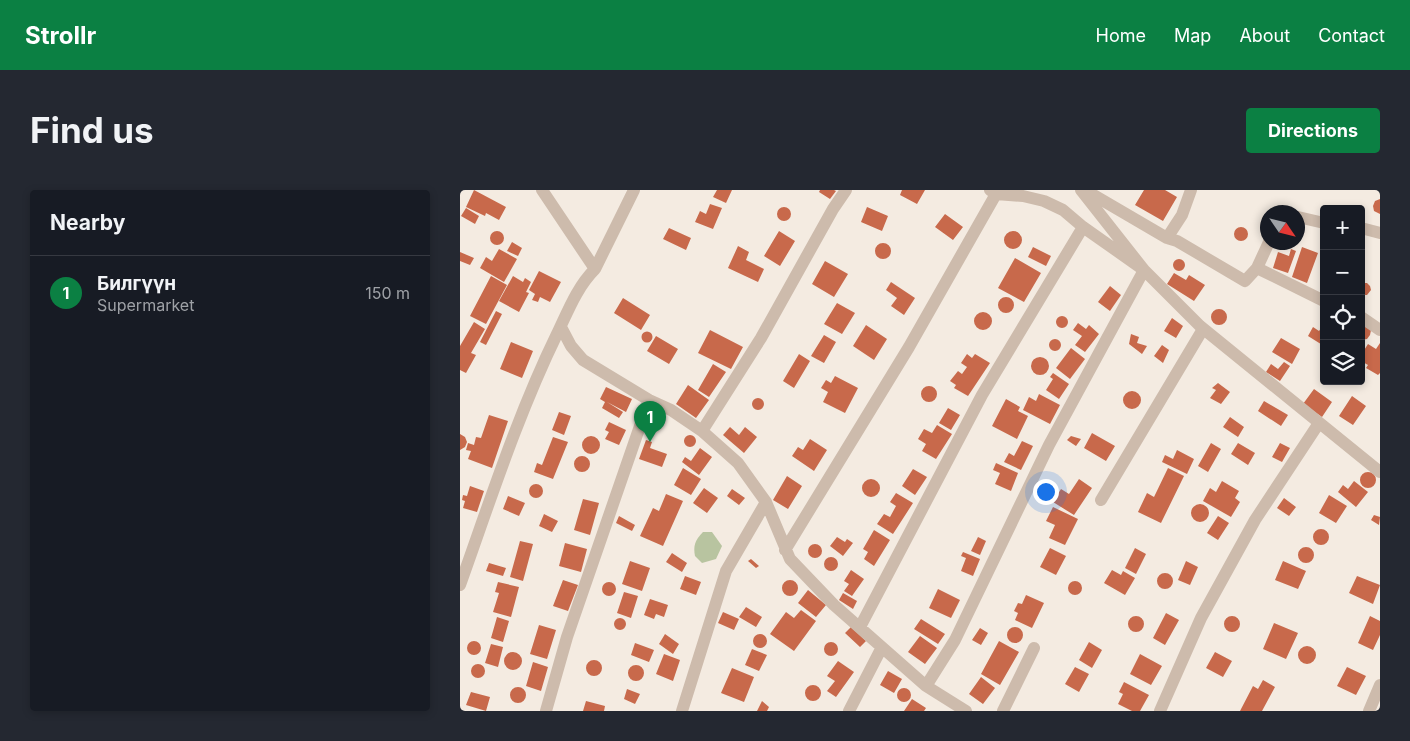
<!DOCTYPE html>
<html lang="en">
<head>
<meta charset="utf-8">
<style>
  :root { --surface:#171b24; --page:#242831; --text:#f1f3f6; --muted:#9ea1a6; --line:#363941; --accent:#0b8043 }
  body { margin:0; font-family:Inter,sans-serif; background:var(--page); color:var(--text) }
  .controls { position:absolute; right:15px; top:15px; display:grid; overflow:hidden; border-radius:5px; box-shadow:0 2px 8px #0003 }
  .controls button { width:45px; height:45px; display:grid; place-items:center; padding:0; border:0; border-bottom:1px solid var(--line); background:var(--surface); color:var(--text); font:25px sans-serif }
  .compass { position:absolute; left:800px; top:15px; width:45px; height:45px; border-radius:50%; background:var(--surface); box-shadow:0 2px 8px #0003; rotate:125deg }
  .you { position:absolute; left:585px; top:301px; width:18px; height:18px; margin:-12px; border:4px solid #fff; border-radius:50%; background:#1a73e8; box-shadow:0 0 0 8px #1a73e833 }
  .badge { display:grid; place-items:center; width:32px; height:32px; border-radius:50%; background:var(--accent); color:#fff; font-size:16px; font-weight:700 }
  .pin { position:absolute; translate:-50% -41px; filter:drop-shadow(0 1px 2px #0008) }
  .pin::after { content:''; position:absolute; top:26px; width:18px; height:15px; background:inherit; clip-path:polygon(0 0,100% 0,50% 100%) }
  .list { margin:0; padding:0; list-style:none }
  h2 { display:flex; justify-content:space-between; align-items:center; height:65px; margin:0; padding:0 20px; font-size:21px }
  h2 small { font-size:16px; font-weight:400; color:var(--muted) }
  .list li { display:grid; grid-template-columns:32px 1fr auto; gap:15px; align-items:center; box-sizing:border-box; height:75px; padding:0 20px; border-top:1px solid var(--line) }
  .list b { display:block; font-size:19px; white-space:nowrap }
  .list p { margin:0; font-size:16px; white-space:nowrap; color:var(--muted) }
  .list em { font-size:16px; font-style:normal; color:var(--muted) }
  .icon { flex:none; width:28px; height:28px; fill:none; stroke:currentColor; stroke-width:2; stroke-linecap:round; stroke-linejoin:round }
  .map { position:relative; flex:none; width:920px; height:521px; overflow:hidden; border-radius:5px }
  header { display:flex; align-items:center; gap:30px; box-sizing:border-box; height:70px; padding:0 25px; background:var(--accent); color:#fff }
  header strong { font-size:24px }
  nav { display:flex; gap:28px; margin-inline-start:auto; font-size:18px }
  .intro { display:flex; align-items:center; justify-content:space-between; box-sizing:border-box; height:120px; padding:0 30px }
  h1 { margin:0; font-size:35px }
  .button { padding:12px 22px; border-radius:5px; background:var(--accent); color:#fff; font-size:18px; font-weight:700 }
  main { display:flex; gap:30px; padding:0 30px }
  aside { flex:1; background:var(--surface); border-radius:5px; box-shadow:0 2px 8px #0003 }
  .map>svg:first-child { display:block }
  .green { fill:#b8c4a0 }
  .building { fill:#c8694b }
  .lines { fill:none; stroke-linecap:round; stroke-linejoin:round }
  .minor { stroke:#cdbbac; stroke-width:12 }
</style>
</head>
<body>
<header>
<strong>Strollr</strong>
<nav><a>Home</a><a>Map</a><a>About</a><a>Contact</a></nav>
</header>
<div class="intro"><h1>Find us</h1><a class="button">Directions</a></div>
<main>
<aside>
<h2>Nearby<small></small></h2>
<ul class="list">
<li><span class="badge">1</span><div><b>Билгүүн</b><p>Supermarket</p></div><em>150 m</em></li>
</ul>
</aside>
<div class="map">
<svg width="920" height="521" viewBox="0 0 920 521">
  <rect width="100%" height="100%" fill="#f4ebe1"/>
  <path class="green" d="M243,342H252L262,356L256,369L242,373L235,366C233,356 235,350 243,342Z"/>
  <path class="building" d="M14,0L46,17L39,30L26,23L25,26L6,17Z
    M257,0H272L266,13L253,7Z
    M360,0H374L376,1L370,9L359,2Z
    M442,0H465L457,14L440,5Z
    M684,0H705L717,7L703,31L675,15Z
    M920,9V24L914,21L913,16L915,11Z
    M250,14L262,18L253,39L235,32L240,21L246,24Z
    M407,17L428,26L422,41L401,32Z
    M317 24a7 7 0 1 1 14 0a7 7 0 1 1-14 0Z
    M6,18L19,26L15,34L1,26Z
    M485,24L503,37L493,50L475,37Z
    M774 44a7 7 0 1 1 14 0a7 7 0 1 1-14 0Z
    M209,38L231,48L226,60L203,49Z
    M30 48a7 7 0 1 1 14 0a7 7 0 1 1-14 0Z
    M544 50a9 9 0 1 1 18 0a9 9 0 1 1-18 0Z
    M319,41L335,51L320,76L304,66Z
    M52,52L62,58L58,66L47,61Z
    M415 61a8 8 0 1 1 16 0a8 8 0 1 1-16 0Z
    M278,56L289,62L286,70L304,79L298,92L268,78Z
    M573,57L591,66L586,76L568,67Z
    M842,57L858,63L847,93L832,87Z
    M39,59L57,69L44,92L20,78L26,67L32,71Z
    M831,59L836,61L828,83L813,78L818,62L829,66Z
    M0,62L14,68L10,75L0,71Z
    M555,68L581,83L564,112L538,98Z
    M713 75a6 6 0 1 1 12 0a6 6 0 1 1-12 0Z
    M365,71L388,84L374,107L352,94Z
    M79,81L101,92L90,112L80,107L78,112L72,110L75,104L69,100Z
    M714,83L726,90L729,85L745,95L734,111L707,94Z
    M31,86L47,95L26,134L10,126Z
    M53,86L63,92L65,88L71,92L66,102L69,103L59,122L39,111Z
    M431,92L455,108L444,125L431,116L437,108L426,100Z
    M901,93H907L910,96L911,100L907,105H901Z
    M650,96L661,105L650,121L638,112Z
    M538 115a8 8 0 1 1 16 0a8 8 0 1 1-16 0Z
    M163,108L190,125L181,140L154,123Z
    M377,113L395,123L382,144L364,134Z
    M751 127a8 8 0 1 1 16 0a8 8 0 1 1-16 0Z
    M36,121L42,124L26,155L20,152Z
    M514 131a9 9 0 1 1 18 0a9 9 0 1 1-18 0Z
    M596 132a6 6 0 1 1 12 0a6 6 0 1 1-12 0Z
    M712,128L723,136L716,148L704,141Z
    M14,132L25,139L11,163L16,165L6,183L0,180V156Z
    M618,133L626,139L629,135L639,144L625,162L615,155L622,146L613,140Z
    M864,134V156L848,146L853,137L859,141Z
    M901,134L911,140L910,145L907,149L901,150Z
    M406,135L427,149L414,170L393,156Z
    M250,140L283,157L271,179L238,163Z
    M181.5 147a5.5 5.5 0 1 1 11 0a5.5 5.5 0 1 1-11 0Z
    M671,144L679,147L677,153L687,156L682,164L669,154Z
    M364,145L376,152L364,173L351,166Z
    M196,146L218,159L209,174L187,161Z
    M821,148L840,159L832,174L812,162Z
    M589 155a6 6 0 1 1 12 0a6 6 0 1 1-12 0Z
    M51,152L73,161L62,188L40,179Z
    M920,153V183L918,185L906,178L908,175L901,171V165L908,154L916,159Z
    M702,155L709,160L703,173L694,166Z
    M611,158L625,169L610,189L596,178Z
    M339,164L350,171L334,198L323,191Z
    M507,164L512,168L515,164L530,173L508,206L494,198L496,195L490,191L498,181L502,184L507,177L501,173Z
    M571 176a9 9 0 1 1 18 0a9 9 0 1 1-18 0Z
    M824,172L830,176L820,191L806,182L811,174L818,179Z
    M253,174L266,182L249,207L238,200Z
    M593,183L609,194L599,209L586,200L593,189L590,187Z
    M375,186L398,198L385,223L363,212L368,202L361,198L366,190L371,193Z
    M758,193L770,202L761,214L750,208L756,200L752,198Z
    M228,195L249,210L236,228L216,214Z
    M461 204a8 8 0 1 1 16 0a8 8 0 1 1-16 0Z
    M146,197L172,209L166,222L147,212L163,222L159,228L142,218L145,212L140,209Z
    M854,199L872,212L862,227L843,214Z
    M663 210a9 9 0 1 1 18 0a9 9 0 1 1-18 0Z
    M579,204L600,215L590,234L563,220L569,207L576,211Z
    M892,206L906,216L893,235L879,226Z
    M292 214a6 6 0 1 1 12 0a6 6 0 1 1-12 0Z
    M546,209L560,217L558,221L568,226L557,249L532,236Z
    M804,211L828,225L821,236L798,221Z
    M488,218L500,225L491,240L479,233Z
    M99,222L111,226L104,245L92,240Z
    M29,225L48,231L32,278L8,269L11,261L6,260L8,253L14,255L16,247L21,248Z
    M770,227L784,237L778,247L763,237Z
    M149,232L166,240L159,255L145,249L149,242L145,240Z
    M477,235L492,244L476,269L462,261L466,254L458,249L464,239L472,243Z
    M270,237L279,245L285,237L297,247L284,263L263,245Z
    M632,243L655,256L646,271L624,258Z
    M0,244L5,247L7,252L5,257L0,260Z
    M224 251a6 6 0 1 1 12 0a6 6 0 1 1-12 0Z
    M611,246L621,249L616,256L607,250Z
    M122 255a9 9 0 1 1 18 0a9 9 0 1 1-18 0Z
    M93,247L108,252L93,289L74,282L77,273L82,275Z
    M350,249L367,260L354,281L332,266L338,257L343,260Z
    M186,250L192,252L190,258L207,264L202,277L179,269Z
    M562,251L573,256L561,280L544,272L549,263L554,266Z
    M751,253L761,259L748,282L738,276Z
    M778,253L795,263L788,275L771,264Z
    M820,253L830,258L822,272L812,267Z
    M240,258L252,267L239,285L222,272L225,267L231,271Z
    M717,260L734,269L727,284L702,272L705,265L713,269Z
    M114 274a8 8 0 1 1 16 0a8 8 0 1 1-16 0Z
    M536,273L558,283L551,301L535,294L540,283L533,280Z
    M223,278L241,289L231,305L214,295Z
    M708,278L724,286L701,333L678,322L687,303L694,307Z
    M453,279L467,287L455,305L442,296Z
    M900 290a8 8 0 1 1 16 0a8 8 0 1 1-16 0Z
    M327,286L342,296L328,319L313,310Z
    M402 298a9 9 0 1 1 18 0a9 9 0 1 1-18 0Z
    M619,289L632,298L614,325L593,312L601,299L609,304Z
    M762,291L779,301L775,308L780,312L771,327L743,311L750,298L756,302Z
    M894,291L908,302L896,317L878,302L883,295L888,299Z
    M69 301a7 7 0 1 1 14 0a7 7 0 1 1-14 0Z
    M10,296L24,301L17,322L3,318L5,311L2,310L3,305L7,306Z
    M244,298L258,308L247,323L233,313Z
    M272,299L285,308L279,315L267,306Z
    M436,303L453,313L433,344L417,334L424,324L430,327L436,316L430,312Z
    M206,304L223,311L203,356L180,346L193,318L199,321Z
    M869,305L887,316L876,333L859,323Z
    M48,306L65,313L59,326L43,319Z
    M824,308L836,317L829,326L817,318Z
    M123,309L139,313L130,345L114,340Z
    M731 323a9 9 0 1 1 18 0a9 9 0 1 1-18 0Z
    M593,317L618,329L605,355L589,348L595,335L586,331Z
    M84,324L98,331L92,342L79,336Z
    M914,325L920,327L919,335L911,330Z
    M159,326L175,335L172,341L156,333Z
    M758,326L769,333L758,350L747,343Z
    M853 347a8 8 0 1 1 16 0a8 8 0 1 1-16 0Z
    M414,340L430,350L414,376L404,369L408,362L403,359Z
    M377,347L385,352L387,349L393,353L383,366L370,356Z
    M518,347L526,351L520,365L511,361Z
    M60,351L73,354L63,391L50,387Z
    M105,353L127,359L121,382L99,376Z
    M348 361a7 7 0 1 1 14 0a7 7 0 1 1-14 0Z
    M838 365a8 8 0 1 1 16 0a8 8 0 1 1-16 0Z
    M590,358L606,366L596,385L580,377Z
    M675,358L686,364L676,384L665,378Z
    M503,362L520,369L513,386L501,381L506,368L501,366Z
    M212,363L227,373L222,382L206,372Z
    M364 374a7 7 0 1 1 14 0a7 7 0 1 1-14 0Z
    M291,369L299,376L296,378L288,371Z
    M170,371L190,378L182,401L162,394Z
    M726,371L738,377L730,395L718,390Z
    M823,371L846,381L838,399L815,390Z
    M29,373L46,378L43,386L26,381Z
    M391,380L404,389L392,406L384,401L389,394L384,391Z
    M652,380L661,385L663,381L675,388L665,405L644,393Z
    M697 391a8 8 0 1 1 16 0a8 8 0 1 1-16 0Z
    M225,386L241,392L236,405L220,399Z
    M897,386L920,395L913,414L889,403Z
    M103,390L118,395L108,421L93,416Z
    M322 398a8 8 0 1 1 16 0a8 8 0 1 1-16 0Z
    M608 398a7 7 0 1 1 14 0a7 7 0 1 1-14 0Z
    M38,392L59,397L51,427L33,422L39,403L35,402Z
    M142 399a7 7 0 1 1 14 0a7 7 0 1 1-14 0Z
    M478,399L500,410L491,428L469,418Z
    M348,400L366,415L356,427L338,413Z
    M164,402L178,406L171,428L157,423Z
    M383,403L397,411L393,419L379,410Z
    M566,405L584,413L572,438L555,430L558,423L554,421L558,413L562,414Z
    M190,409L208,415L204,427L196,424L194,429L184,425Z
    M286,417L302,427L296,437L279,427Z
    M341,420L356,431L334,461L310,444L326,422L334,428Z
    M263,422L279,429L274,440L258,433Z
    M706,423L719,430L705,455L693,448Z
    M764 434a8 8 0 1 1 16 0a8 8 0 1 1-16 0Z
    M668 434a8 8 0 1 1 16 0a8 8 0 1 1-16 0Z
    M910,426L920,431V445L913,460L898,453Z
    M37,427L49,431L43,452L31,448Z
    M154 434a6 6 0 1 1 12 0a6 6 0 1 1-12 0Z
    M461,429L485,444L478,454L454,439Z
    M814,433L838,443L826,469L803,459Z
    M79,435L96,440L87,469L70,464Z
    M547 445a8 8 0 1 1 16 0a8 8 0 1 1-16 0Z
    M391,437L406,451L400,457L385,443Z
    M520,438L528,443L521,455L512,450Z
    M293 451a7 7 0 1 1 14 0a7 7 0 1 1-14 0Z
    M205,444L219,454L213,464L199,454Z
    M460,446L477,458L465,474L448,462Z
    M7 458a7 7 0 1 1 14 0a7 7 0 1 1-14 0Z
    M539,451L559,462L540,495L521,484Z
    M364 459a7 7 0 1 1 14 0a7 7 0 1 1-14 0Z
    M629,452L642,460L632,478L619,470Z
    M175,453L194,460L189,472L171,465Z
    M31,454L43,457L38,477L25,473Z
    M838 465a9 9 0 1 1 18 0a9 9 0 1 1-18 0Z
    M292,459L307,465L299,481L285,475Z
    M44 471a9 9 0 1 1 18 0a9 9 0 1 1-18 0Z
    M755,462L772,471L763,487L746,478Z
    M204,464L220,470L213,491L196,484Z
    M680,464L702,476L691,495L670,484Z
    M126 478a8 8 0 1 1 16 0a8 8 0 1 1-16 0Z
    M378,471L394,482L376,507L367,501L375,491L367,486Z
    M73,472L88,477L81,501L66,496Z
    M11 481a7 7 0 1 1 14 0a7 7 0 1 1-14 0Z
    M168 483a8 8 0 1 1 16 0a8 8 0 1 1-16 0Z
    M615,477L629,484L619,502L605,494Z
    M887,477L906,486L896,505L877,496Z
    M272,478L294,487L284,512L261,503Z
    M428,481L442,489L434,503L420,495Z
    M521,487L535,498L523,514L509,504Z
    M803,490L815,497L802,521H780L793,496L798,499Z
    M664,492L689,505L680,521H672L658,514L663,504L659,502Z
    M345 503a8 8 0 1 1 16 0a8 8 0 1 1-16 0Z
    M50 505a8 8 0 1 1 16 0a8 8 0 1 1-16 0Z
    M437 505a7 7 0 1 1 14 0a7 7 0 1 1-14 0Z
    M167,499L180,504L175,514L164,509Z
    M11,502L30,507L26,521L6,515Z
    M452,509L466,518L464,521H444Z
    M126,511L145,516L144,521H123Z
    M302,511L309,517L307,521H297Z"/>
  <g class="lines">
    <path class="minor" d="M530,0L536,4L563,6L584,11L603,20L623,37L684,80L740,136L920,282
      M625,0L707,48L717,51L785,91L797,78L809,52
      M838,27L864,33
      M901,38L920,43
      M707,48L722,25L731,0
      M797,78L864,111
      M135,79L174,0
      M901,127L920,140
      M101,137L111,156L123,170L189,210L211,220L242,241L278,273L306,312L330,369L374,415L466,496L506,521
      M242,241L301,148L373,19L386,0
      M641,310L743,139
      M325,360L449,157L536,4
      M0,395C30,311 58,224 97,144C108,121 117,97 135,79L82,0
      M400,437L522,205L623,37
      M466,496L495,450L589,255L684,80L621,0
      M86,521L107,447L189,210
      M222,521L266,381L306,312
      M389,521L422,457
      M543,521L574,458
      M700,521L741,428L795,330L859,233
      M909,521L920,495"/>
  </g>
</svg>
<div class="controls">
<button>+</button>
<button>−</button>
<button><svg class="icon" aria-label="locate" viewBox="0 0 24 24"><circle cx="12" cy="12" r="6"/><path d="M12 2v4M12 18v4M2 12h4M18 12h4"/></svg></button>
<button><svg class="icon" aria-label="layers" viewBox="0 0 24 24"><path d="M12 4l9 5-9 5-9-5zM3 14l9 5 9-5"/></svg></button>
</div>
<svg class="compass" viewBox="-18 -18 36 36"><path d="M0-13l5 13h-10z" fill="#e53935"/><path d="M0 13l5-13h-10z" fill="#9ea1a6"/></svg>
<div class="you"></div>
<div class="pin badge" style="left:190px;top:252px">1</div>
</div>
</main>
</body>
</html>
